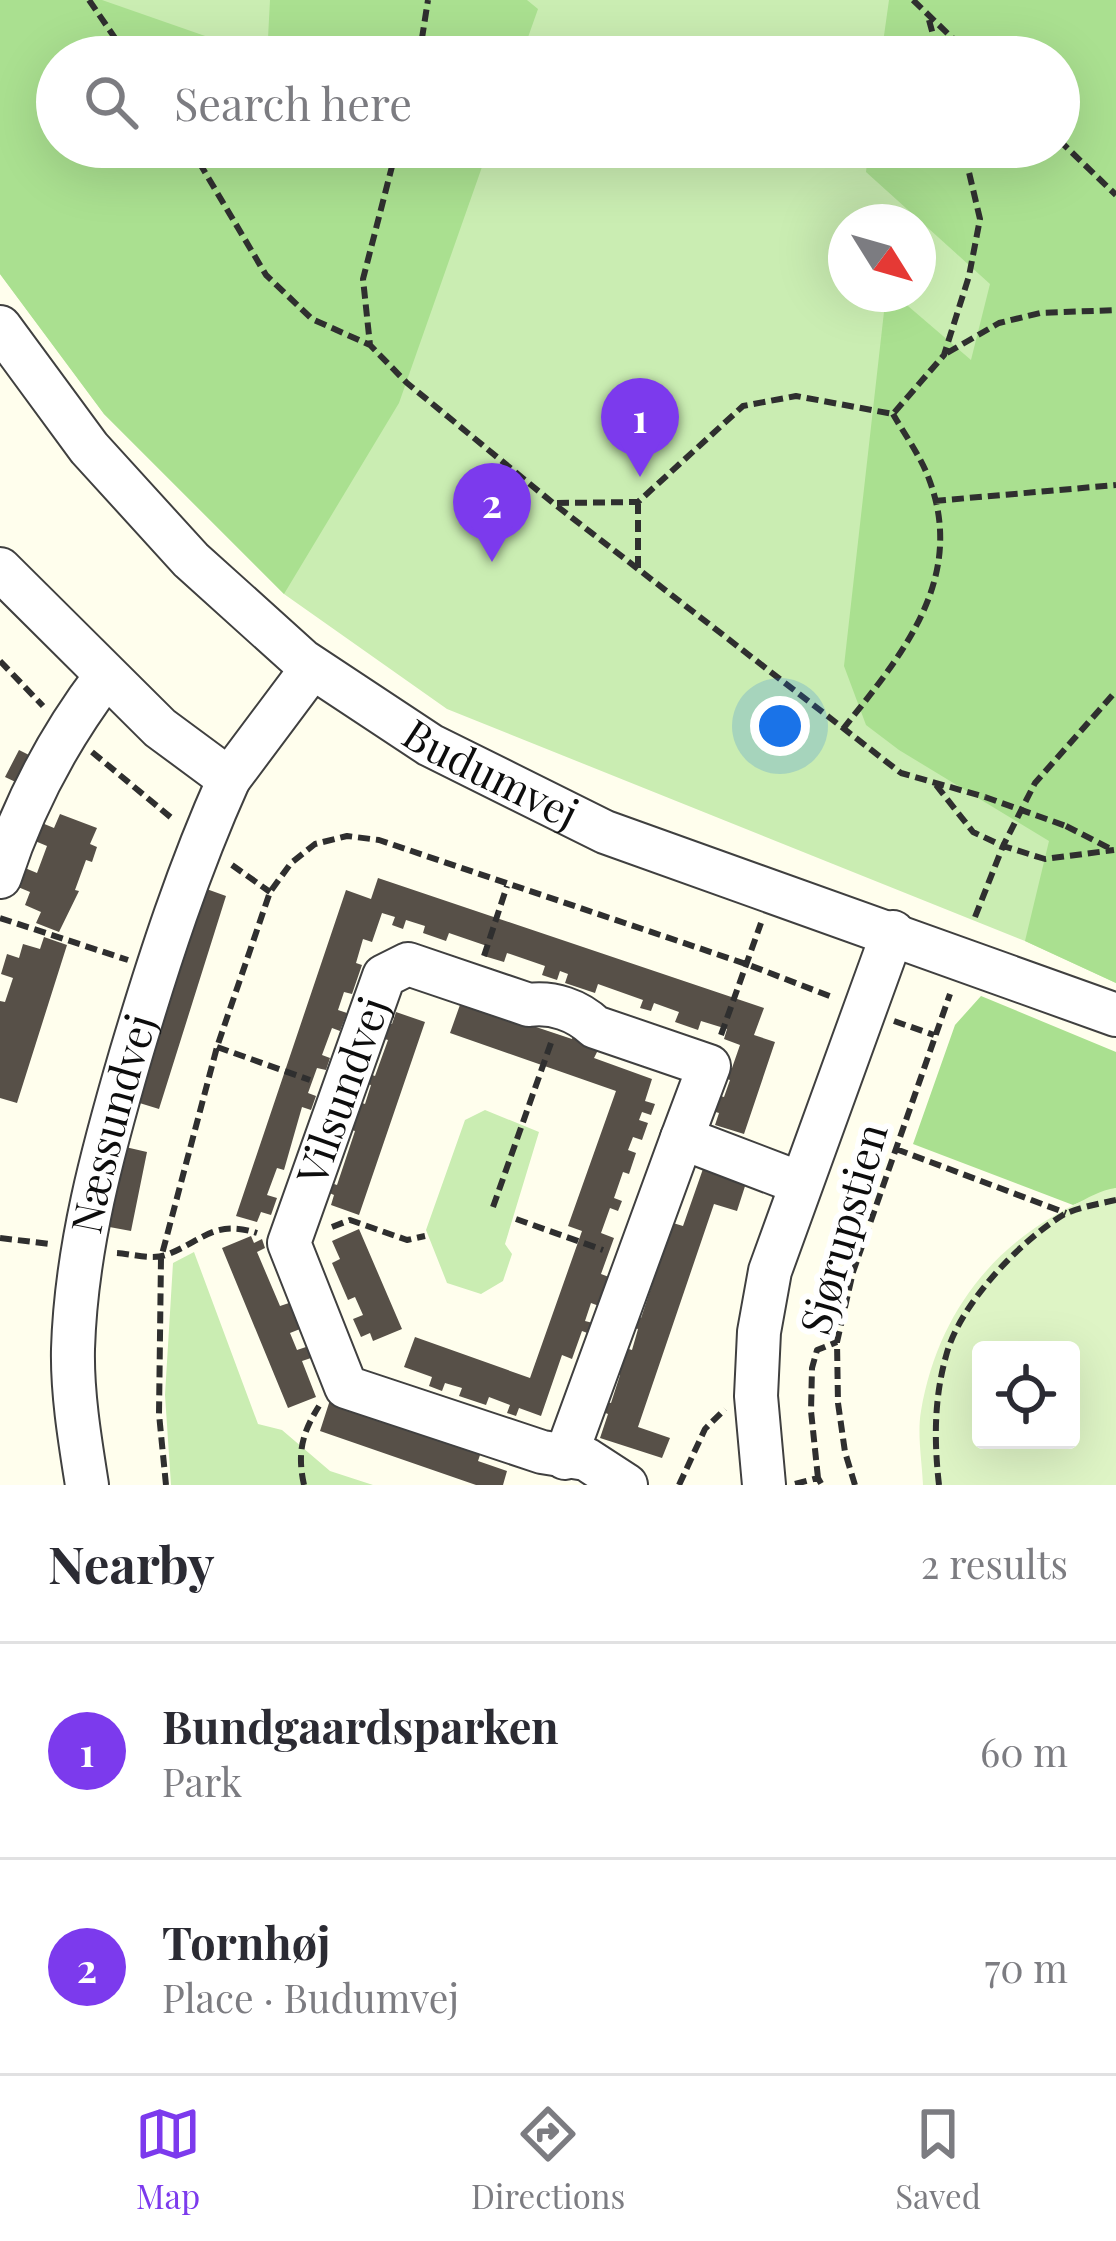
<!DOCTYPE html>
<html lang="en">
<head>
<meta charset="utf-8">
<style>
  :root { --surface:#fff; --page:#f7f7f7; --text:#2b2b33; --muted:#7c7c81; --line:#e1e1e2; --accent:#7c3aed }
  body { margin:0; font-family:"Playfair Display",serif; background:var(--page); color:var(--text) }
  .controls { position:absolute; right:36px; bottom:36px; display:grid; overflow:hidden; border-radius:12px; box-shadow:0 12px 48px #0002 }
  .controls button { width:108px; height:108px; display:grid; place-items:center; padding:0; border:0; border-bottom:3px solid var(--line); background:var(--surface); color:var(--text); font:60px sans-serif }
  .compass { position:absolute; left:828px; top:204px; width:108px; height:108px; border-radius:50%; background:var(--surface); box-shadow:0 12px 48px #0002; rotate:127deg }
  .you { position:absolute; left:780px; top:726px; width:42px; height:42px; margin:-30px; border:9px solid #fff; border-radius:50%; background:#1a73e8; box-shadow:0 0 0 18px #1a73e833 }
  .badge { display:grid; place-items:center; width:78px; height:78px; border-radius:50%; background:var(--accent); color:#fff; font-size:39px; font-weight:700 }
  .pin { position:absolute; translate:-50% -99px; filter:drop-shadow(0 3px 6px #0008) }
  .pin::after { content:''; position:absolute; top:63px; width:42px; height:36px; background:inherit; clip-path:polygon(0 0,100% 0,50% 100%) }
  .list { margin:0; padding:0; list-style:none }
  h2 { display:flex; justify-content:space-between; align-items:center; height:156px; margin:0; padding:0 48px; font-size:51px }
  h2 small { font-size:39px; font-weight:400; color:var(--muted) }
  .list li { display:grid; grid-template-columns:78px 1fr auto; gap:36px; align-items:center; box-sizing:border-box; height:216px; padding:0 48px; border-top:3px solid var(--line) }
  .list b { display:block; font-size:45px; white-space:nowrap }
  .list p { margin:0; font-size:39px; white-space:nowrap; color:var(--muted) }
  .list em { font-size:39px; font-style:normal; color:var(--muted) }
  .icon { flex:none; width:66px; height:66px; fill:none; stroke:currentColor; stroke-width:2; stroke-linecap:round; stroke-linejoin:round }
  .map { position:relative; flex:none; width:1116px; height:1485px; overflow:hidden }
  .search { position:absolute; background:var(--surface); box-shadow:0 12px 48px #0002; left:36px; right:36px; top:36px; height:132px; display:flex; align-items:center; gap:30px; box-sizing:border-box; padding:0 42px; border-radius:66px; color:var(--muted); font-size:45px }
  .sheet { height:588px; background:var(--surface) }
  nav { display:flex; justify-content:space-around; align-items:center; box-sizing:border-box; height:168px; border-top:3px solid var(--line); background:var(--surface); font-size:33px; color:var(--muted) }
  nav a { display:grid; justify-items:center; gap:6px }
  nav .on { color:var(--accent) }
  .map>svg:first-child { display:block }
  .green { fill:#caedb2; fill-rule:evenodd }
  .forest { fill:#aae090 }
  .pitch { fill:#def4c5; fill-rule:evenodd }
  .building { fill:#575048 }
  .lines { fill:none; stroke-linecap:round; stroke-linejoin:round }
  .minor-casing { stroke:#404040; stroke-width:46 }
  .path { stroke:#2f2f2f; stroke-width:6; stroke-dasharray:12 6; stroke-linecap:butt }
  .minor { stroke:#fff; stroke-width:42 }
  .path-bridge { stroke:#2f2f2f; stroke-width:6; stroke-dasharray:12 6; stroke-linecap:butt }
  .labels { text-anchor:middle; stroke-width:12; stroke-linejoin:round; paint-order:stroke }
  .street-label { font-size:42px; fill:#0d0d0d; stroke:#fff }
</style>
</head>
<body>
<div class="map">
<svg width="1116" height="1485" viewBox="0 0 1116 1485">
  <rect width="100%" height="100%" fill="#fffeed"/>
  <path class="green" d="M0,0H1116V983L1025,941L447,709L284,594L104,414L0,274ZM57,57H1059V147H57ZM846,222H918V294H846Z
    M485,1110L539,1132L505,1244L512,1254L503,1281L481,1294L447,1283L426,1230L465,1120Z
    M194,1252L258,1424L282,1430L330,1471L373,1485H171L165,1395L173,1263Z"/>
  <path class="forest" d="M0,0H102L265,57H57V147H489L399,403L284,594L104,414L0,274Z
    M270,0H527L538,9L521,57H267Z
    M889,0H1116V983L1025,941L1049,841L899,750L866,725L844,666L886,294H894L971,360L990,284L866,172L869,147H1059V57H881Z
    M981,996L1116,1052V1188L1073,1205L913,1144L955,1025Z"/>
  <path class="pitch" d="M1116,1188V1485H923C922,1461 917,1434 921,1411C937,1318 989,1247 1074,1205C1088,1198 1100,1190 1116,1188ZM981,1350H1071V1440H981Z"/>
  <path class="building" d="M19,750L35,758L22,785L5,777Z
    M60,814L97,828L90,844L97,847L92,862L86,860L75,890L79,891L59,932L36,923L41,912L25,905L30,892L18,887L25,868L37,873L47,846L35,841L42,823L54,828Z
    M378,878L764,1008L754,1035L775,1042L744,1134L715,1125L719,1113L709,1110L714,1094L724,1097L730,1080L722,1077L725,1066L732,1068L740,1045L724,1039L727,1029L701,1021L698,1030L675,1022L679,1012L654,1003L651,1011L640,1008L643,1000L598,984L595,993L565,983L568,974L560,971L557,980L542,975L545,966L507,953L504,962L484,956L487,946L449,933L446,941L423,933L425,926L406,920L403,929L392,925L395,917L382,913L372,942L363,939L356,963L362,965L352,994L344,992L338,1010L347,1013L340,1031L332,1028L322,1055L330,1058L326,1070L317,1068L308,1093L316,1096L311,1110L302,1107L284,1170L277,1168L267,1195L277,1198L271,1215L261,1212L257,1222L236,1216L346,890L371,899Z
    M201,887L226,896L159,1109L133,1101Z
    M44,937L67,945L17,1103L0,1098V1001L5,1002L13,978L1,974L7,954L19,958L23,944L40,949Z
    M461,1002L538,1020L536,1027L572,1039L574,1031L599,1048L594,1058L652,1079L645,1101L655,1104L651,1115L642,1112L639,1120L648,1123L642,1140L633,1137L628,1150L636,1153L629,1174L623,1172L614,1198L622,1201L618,1211L610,1208L601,1233L614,1238L601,1274L609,1277L599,1306L591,1303L585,1321L593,1323L590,1334L582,1331L572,1359L562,1355L541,1416L519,1408L516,1416L507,1413L510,1405L489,1397L486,1405L459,1396L462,1388L445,1383L442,1391L429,1386L432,1377L404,1367L415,1337L530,1378L582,1231L568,1226L616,1091L450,1033Z
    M396,1012L425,1022L359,1215L331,1205L334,1195L325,1191L328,1182L337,1185L355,1131L345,1128L354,1100L365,1104L371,1085L363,1083L367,1073L375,1076L388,1040L381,1038L386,1023L392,1024Z
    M121,1146L147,1152L131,1231L104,1226Z
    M704,1166L747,1180L737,1211L714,1204L638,1427L670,1438L662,1458L600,1438L608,1414L600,1411L603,1401L611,1403L620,1375L613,1372L622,1347L632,1350L638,1329L629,1326L633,1315L641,1318L656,1273L650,1271L654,1257L661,1259L664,1251L656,1248L662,1231L670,1233L673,1223L683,1226Z
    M359,1229L402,1329L373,1341L370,1333L361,1337L353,1319L363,1315L355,1297L348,1300L332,1263L340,1259L332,1241Z
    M251,1236L254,1243L262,1239L265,1248L257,1252L280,1306L289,1303L300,1329L290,1333L297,1350L306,1347L311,1358L302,1361L316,1397L288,1408L222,1248Z
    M330,1400L481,1452L478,1461L507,1471L503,1485H476L320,1431Z"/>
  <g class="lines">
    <defs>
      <g id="minor">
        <path id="s1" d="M0,327L89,448L191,560L303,661L430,745L605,832L1116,1015"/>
        <path d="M0,569L160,728L229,779L312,668"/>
        <path d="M0,877C24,803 58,739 105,677"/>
        <path d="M565,1458L682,1138"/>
        <path id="s2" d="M87,1485C80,1441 72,1393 73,1349C76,1248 103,1150 131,1054C159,960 189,868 229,779"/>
        <path id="s3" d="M626,1485L586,1459L542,1452L346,1387L289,1243L384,976L408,964L529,1005C553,1002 577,1010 595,1027L709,1066L682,1138L800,1183"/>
        <path d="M764,1485L756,1396L759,1332L770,1271L893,932"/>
      </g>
    </defs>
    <use href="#minor" class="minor-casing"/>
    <path class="path" d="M89,0L128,57
      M913,0L972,57
      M929,20L939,57
      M419,57L428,0
      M1059,140L1116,195
      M190,147L266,275L312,319L370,345
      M397,147L363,279L370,345L407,383L553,503L901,773L985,797
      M947,353L999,323L1040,313L1116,310
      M934,501L1116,485
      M638,502V570
      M557,503L638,502L743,406L796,396L893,414L944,355L969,276L980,219L963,147
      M0,661L43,706
      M843,729C901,656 967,579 929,479C921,457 905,435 893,414
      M92,752L174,820
      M936,785L973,832L1003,846L1045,859L1114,850
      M1066,826L1111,849
      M232,865L270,892
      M975,917L1003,846L1035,783L1116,691
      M0,918L128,960
      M484,956L507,886
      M894,1021L934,1035
      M721,1035L761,923
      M217,1047L310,1080
      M896,1149L1066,1213
      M493,1207L552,1040
      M516,1219L603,1250
      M332,1227L350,1220L407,1240L425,1236
      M0,1238L50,1244
      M117,1253C132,1254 152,1260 166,1255C203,1241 214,1219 257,1233
      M818,1478L811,1411L812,1368L817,1350L837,1342
      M795,1484L818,1478L822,1485
      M166,1485L159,1414L161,1258L217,1047L270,892L291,863L315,844L347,836L379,840L749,965L832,997
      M304,1485C297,1453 302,1433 319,1406
      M679,1485L705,1429L725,1409
      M855,1485L845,1452L838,1403L837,1342L853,1272L950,994
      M939,1485C934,1441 934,1399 946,1356C959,1305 1019,1242 1063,1215C1078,1207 1099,1204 1116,1200"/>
    <use href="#minor" class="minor"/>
    <path class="path-bridge" d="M985,797L1066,826"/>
  </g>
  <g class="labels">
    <g class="street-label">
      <text dy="15" stroke="none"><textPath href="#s1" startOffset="672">Budumvej</textPath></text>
      <text dy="15" stroke="none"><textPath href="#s3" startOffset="615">Vilsundvej</textPath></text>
      <text dy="15" stroke="none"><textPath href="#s2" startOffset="366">Næssundvej</textPath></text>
      <text transform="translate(844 1229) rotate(-74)" y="15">Sjørupstien</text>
    </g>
  </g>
</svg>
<div class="controls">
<button><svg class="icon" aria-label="locate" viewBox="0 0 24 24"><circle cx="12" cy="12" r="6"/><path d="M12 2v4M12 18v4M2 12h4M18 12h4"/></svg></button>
</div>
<svg class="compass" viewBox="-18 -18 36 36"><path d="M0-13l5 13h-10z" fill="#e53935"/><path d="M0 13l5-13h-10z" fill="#7c7c81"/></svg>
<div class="you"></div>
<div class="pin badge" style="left:640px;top:477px">1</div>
<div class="pin badge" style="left:492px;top:562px">2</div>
<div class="search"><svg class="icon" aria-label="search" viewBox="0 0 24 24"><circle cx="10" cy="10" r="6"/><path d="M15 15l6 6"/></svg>Search here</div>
</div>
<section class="sheet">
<h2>Nearby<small>2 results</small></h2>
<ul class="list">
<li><span class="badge">1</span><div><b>Bundgaardsparken</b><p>Park</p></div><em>60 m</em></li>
<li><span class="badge">2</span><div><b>Tornhøj</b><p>Place · Budumvej</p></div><em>70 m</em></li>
</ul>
</section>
<nav>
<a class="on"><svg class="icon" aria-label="map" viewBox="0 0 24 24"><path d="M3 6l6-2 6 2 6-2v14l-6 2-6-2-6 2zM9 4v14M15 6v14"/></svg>Map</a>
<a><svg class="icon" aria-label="directions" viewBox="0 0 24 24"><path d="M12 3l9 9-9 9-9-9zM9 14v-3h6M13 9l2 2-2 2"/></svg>Directions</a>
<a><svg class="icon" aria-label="saved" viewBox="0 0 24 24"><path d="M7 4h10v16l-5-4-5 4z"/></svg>Saved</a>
</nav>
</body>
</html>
